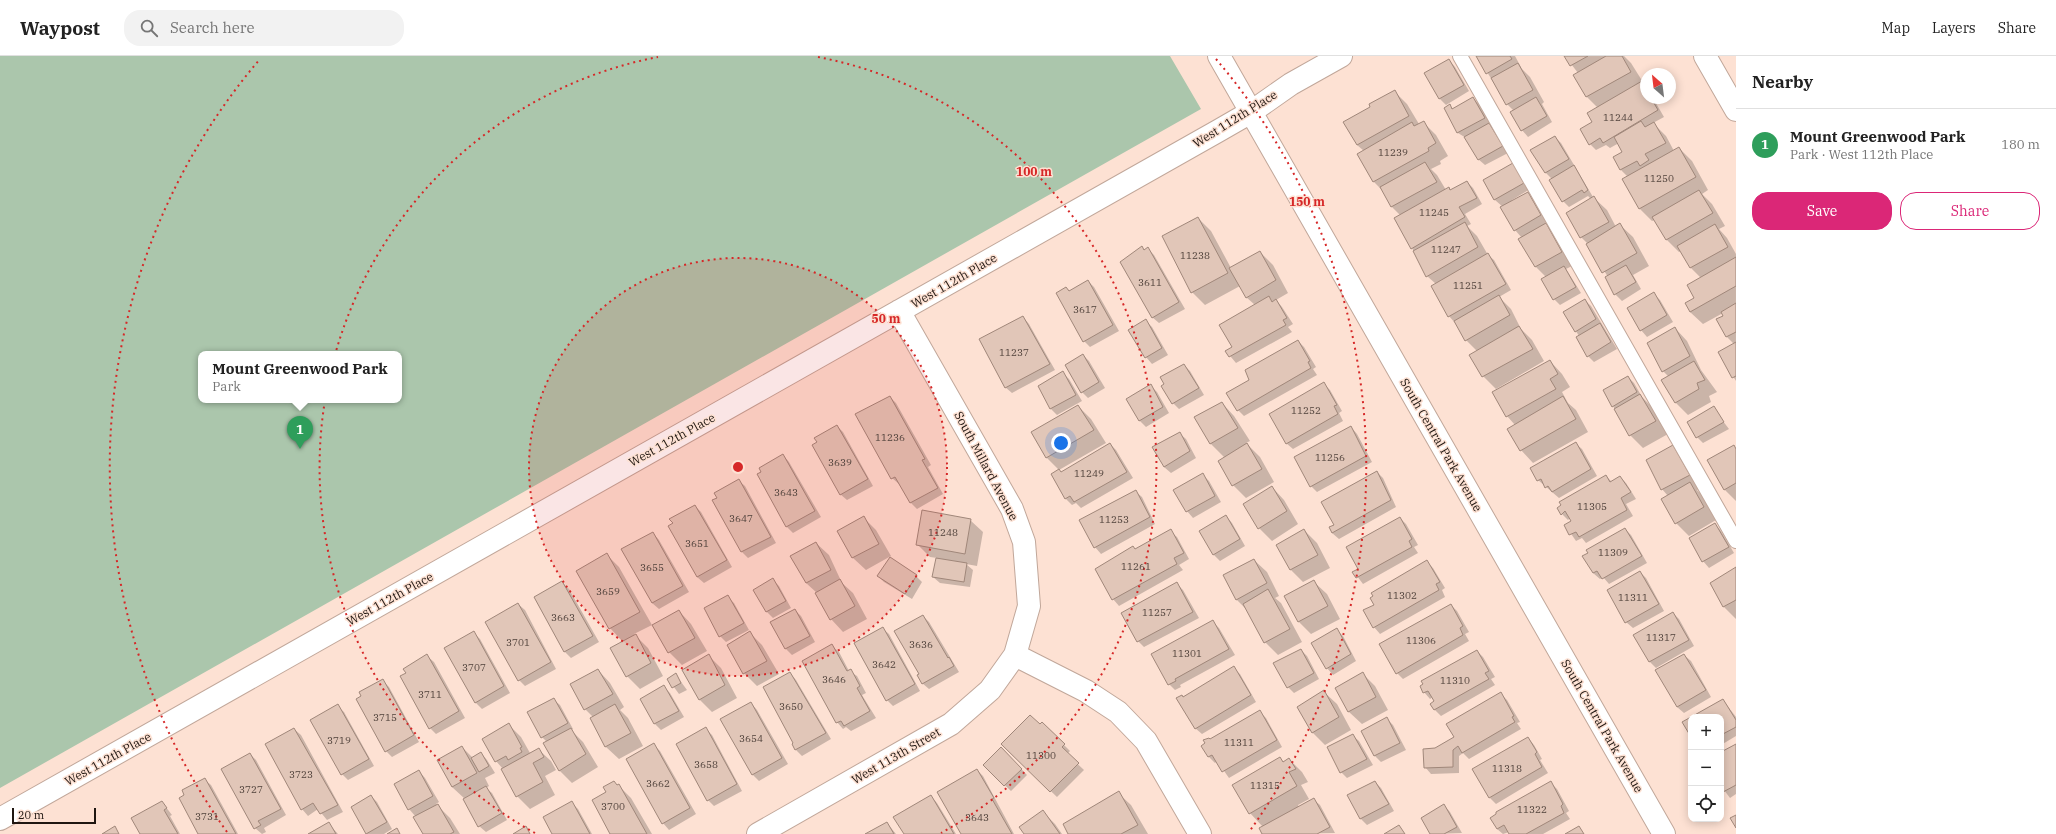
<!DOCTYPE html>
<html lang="en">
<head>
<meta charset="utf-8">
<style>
  :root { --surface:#fff; --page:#f2f2f2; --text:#222; --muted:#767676; --line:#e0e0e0; --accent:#db2777 }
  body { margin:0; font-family:"IBM Plex Serif",serif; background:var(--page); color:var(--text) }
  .controls { position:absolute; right:12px; bottom:12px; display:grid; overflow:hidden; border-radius:8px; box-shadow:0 2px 10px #0003 }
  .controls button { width:36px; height:36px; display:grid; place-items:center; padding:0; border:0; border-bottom:1px solid var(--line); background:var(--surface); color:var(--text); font:20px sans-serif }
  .compass { position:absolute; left:1640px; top:12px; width:36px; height:36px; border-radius:50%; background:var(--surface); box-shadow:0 2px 10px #0003; rotate:332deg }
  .scale { position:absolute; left:12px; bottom:10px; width:84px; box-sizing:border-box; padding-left:4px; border:2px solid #1f1611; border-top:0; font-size:11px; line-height:14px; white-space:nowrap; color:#1f1611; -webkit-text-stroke:3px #fde1d3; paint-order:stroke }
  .you { position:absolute; left:1061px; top:387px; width:14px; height:14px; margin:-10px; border:3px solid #fff; border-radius:50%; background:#1a73e8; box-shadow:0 0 0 6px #1a73e833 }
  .badge { display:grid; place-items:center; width:26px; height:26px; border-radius:50%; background:var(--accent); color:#fff; font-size:13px; font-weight:700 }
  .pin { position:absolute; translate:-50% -33px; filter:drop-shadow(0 1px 2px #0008) }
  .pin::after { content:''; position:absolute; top:21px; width:14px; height:12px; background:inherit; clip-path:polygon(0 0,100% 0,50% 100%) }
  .popup { position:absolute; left:198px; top:295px; width:204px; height:52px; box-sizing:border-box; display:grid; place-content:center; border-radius:8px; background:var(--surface); filter:drop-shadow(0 1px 3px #0005); font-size:13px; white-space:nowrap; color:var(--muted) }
  .popup b { font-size:15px; color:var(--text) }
  .popup::after { content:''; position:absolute; left:50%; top:100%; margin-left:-8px; border:8px solid transparent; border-top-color:var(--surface) }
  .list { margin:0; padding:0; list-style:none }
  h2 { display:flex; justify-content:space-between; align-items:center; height:52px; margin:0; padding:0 16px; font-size:17px }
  h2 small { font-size:13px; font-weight:400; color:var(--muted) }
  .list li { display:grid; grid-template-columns:26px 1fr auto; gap:12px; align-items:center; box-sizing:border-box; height:72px; padding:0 16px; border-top:1px solid var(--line) }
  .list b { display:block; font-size:15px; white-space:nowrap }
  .list p { margin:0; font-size:13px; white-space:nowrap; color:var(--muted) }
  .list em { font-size:13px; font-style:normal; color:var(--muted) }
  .actions { display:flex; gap:8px; padding:12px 16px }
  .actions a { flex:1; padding:9px 0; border:1px solid var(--accent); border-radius:16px; text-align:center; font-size:14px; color:var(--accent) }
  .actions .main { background:var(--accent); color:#fff }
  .icon { flex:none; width:22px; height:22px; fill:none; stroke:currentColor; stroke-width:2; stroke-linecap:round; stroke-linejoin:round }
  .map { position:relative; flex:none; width:1736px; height:778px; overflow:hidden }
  header { display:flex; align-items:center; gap:24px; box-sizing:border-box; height:56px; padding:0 20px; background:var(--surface); border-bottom:1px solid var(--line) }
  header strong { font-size:19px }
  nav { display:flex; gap:22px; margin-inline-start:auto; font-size:14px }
  .search { width:280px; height:36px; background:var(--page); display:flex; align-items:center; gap:10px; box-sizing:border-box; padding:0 14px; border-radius:16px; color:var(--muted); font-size:15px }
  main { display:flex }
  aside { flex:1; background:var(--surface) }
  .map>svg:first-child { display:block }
  .green { fill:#abc6ac; fill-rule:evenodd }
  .shadow { fill:#0003 }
  .building { fill:#e1c6b8; stroke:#a0877a }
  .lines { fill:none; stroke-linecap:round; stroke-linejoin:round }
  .service-casing { stroke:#c1a79a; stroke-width:16 }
  .minor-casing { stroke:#c1a79a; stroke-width:24 }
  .service { stroke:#fff; stroke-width:14 }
  .minor { stroke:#fff; stroke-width:22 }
  .ring { fill:none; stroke:#d62828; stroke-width:2; stroke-dasharray:2 4 }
  .labels { text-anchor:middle; stroke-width:3; stroke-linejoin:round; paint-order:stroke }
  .number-label { font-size:10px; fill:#50423b }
  .street-label { font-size:12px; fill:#1f1611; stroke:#fde1d3 }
  .centre { fill:#d62828; stroke:#fde1d3; stroke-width:2 }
  .ring-label { font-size:12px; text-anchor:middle; font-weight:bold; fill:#d62828; stroke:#fde1d3; stroke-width:3; stroke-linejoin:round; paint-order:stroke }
</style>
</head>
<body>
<header>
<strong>Waypost</strong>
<div class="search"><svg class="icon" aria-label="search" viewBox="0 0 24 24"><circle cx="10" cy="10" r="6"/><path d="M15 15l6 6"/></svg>Search here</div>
<nav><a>Map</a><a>Layers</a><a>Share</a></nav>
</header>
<main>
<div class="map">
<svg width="1736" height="778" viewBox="0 0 1736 778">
  <rect width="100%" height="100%" fill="#fde1d3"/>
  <path class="green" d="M0,0H1170L1201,53L0,732ZM201,298H399V344H201Z"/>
  <path class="shadow" d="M1477,0H1515L1522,13L1530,21L1544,46L1542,48L1552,66L1528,81L1522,74L1514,55L1507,48Z
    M1565,0H1624L1631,7L1646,31V42H1653L1664,61L1653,67L1666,80L1674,95L1679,92L1692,105L1708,134L1702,138L1712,148L1725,170L1719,173L1727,182L1736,198V325L1719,297L1734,288L1727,281L1717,264L1724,260L1723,257L1703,268L1690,256L1701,222L1691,212L1681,195L1679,196L1666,183L1655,164L1652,165L1640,153L1623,124L1628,121L1621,114L1614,102L1624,96L1619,87L1610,92L1606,89L1596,94L1590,88L1598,52L1587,41L1574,19L1578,17Z
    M1449,4L1455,11L1469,35L1446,49L1440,43L1426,18Z
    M1394,35L1407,48L1419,68L1423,66L1436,79L1448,100L1440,105L1441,108L1431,113L1437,119L1446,134L1449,132L1451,135L1467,126L1473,132L1482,148L1465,158L1471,168L1467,170L1477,180L1488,199L1494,204L1511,234L1499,241L1511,253L1521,273L1532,284L1544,305L1496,333L1483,320L1477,295L1466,284L1455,267L1449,260L1436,228L1427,220L1412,192L1401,160L1392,151L1383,135L1374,126L1358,98L1364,95L1357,89L1372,52Z
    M1473,42L1479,48L1491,68L1489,69L1495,75L1508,97L1485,109L1478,103L1466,82L1458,77L1445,53L1450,50L1453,53Z
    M1555,81L1561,87L1593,141L1607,154L1616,171L1620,169L1633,181L1649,210L1633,219L1641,233L1622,245L1615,238L1606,222L1608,221L1587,187L1581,181L1591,143L1588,140L1569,151L1563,145L1552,123L1545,116Z
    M1513,109L1530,133L1512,144L1513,145L1528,137L1534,144L1547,166L1545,167L1558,181L1574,209L1566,213L1581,237L1560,249L1554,243L1546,221L1536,211L1522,182L1515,174L1503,151L1495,144L1485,125Z
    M1198,162L1211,175L1231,212L1260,196L1273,209L1288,237L1276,244L1282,251L1293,268L1288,271L1292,276L1236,307L1226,295L1233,292L1255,249L1246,241L1240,230L1205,249L1192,236L1163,181Z
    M1142,192L1145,194L1148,193L1154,199L1185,253L1159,267L1152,261Z
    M1088,225L1094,231L1119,275L1090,291L1084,285L1066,232L1070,235Z
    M1654,238L1660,244L1673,266L1647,281L1641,274L1628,252Z
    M1585,244L1591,250L1617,293L1594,306L1588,300L1579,280L1564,256Z
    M1023,261L1029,268L1055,314L1012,337L1005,331Z
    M1146,265L1152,271L1168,299L1152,308L1146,301L1130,274Z
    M1675,272L1687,285L1701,314L1717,336L1709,340L1711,346L1688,359L1675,346L1669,321L1663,315Z
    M1298,285L1304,291L1316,311L1313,313L1317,319L1244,360L1238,354L1251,324Z
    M1083,299L1089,305L1105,332L1088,342L1082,336Z
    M1550,305L1562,318L1570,331L1562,336L1568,347L1576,354L1588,376L1533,407L1521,394L1515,369L1507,360Z
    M1184,309L1190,315L1204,339L1179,353L1173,347Z
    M1063,317L1069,323L1082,345L1057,359L1051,353L1039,331Z
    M1628,321L1634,327L1642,341L1653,352L1668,378L1643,392L1630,379L1613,350Z
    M1324,328L1330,334L1342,355L1339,357L1343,365L1293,393L1286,387Z
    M1151,330L1157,336L1169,357L1146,371L1139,364Z
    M890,341L896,347L931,409L928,411L943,438L917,453L911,447L899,428L892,422Z
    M1222,347L1234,360L1250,385L1246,387L1260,401L1274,426L1246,442L1233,429L1219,405L1225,402L1211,388L1196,362Z
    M1078,350L1091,363L1106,387L1059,414L1047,402L1032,377Z
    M1713,352L1729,373L1703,387L1697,381Z
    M837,370L843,376L873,430L847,444L840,438Z
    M1351,371L1357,378L1372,406L1317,436L1311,430Z
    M1179,377L1186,383L1196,402L1171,417L1164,411Z
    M1575,387L1582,393L1597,420L1559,442L1538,424Z
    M1110,388L1116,394L1133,422L1081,452L1076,447L1072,449L1066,443L1052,419L1061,417Z
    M1673,390L1686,403L1702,432L1697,434L1703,440L1716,464L1689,480L1676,467L1668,440L1662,433Z
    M1733,390L1736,393V445L1725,434L1708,404Z
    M783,399L789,406L821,461L793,477L787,471L758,418Z
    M1377,416L1383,422L1396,451L1339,483L1332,477L1335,470Z
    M1203,419L1209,425L1221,446L1193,462L1187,455L1175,434Z
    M1606,420L1612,426L1620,421L1626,427L1636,443L1626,448L1633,460L1586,487L1582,482L1576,485L1565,469L1572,466L1570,462L1568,464L1562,458V449Z
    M738,424L745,430L776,487L748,502L742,496L713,445Z
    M1272,431L1284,444L1298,468L1272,485L1259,472Z
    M1135,435L1142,441L1155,468L1101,498L1095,491Z
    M695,450L701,456L732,511L704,527L697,521Z
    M1226,460L1232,467L1245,490L1220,505L1214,499L1200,475Z
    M863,461L876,474L891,500L866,514L853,502L838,475Z
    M1400,462L1406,468L1418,489L1414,491L1418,497L1363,528L1354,516L1359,513Z
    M970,464L983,476L977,510L966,508L973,514L970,531L940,527L933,521L937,502L930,501L917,488Z
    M1715,468L1721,475L1734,497L1709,512L1703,505Z
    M1625,473L1631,479L1647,507L1609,528L1603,521L1600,523L1593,517Z
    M1304,474L1317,487L1330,512L1303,526L1290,513Z
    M1170,475L1177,481L1189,503L1179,509L1183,514L1119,550L1113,543L1136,494Z
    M653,477L659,484L689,536L659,553L652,547Z
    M816,487L829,499L842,527L853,537L867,563L843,576L831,563L817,537L806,527L791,500Z
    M606,498L619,511L652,569L634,578L648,592L663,620L640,633L627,620L623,586L610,572Z
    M1254,504L1267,516L1279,540L1275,542L1281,547L1302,586L1278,599L1265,586L1247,554L1236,543Z
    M1427,506L1433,512L1445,532L1442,534L1445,541L1380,578L1374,571L1375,549Z
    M1736,512V563L1724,551L1711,527Z
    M1640,516L1646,522L1664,555L1633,572L1626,566Z
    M878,520H916L922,526L912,543L884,526Z
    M773,524L779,530L791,552L773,562L766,555Z
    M562,526L569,533L599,586L571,602L565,596L535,542Z
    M1314,526L1327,538L1340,563L1311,578L1299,566Z
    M1177,528L1183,534L1199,562L1144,591L1138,585Z
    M727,541L734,547L749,574L726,586L720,580Z
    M518,548L525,554L556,613L525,630L519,624Z
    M1451,549L1457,555L1469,576L1465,578L1469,585L1403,623L1397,617Z
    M795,554L801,560L815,586L792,599L786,593L772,567Z
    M679,555L691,568L707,595L682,609L669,596Z
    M1673,557L1679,563L1694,590L1656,612L1650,606L1635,579Z
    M923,560L929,566L959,616L929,633L922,627L920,619Z
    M1213,566L1219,572L1235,599L1180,629L1181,631L1175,634L1169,628Z
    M882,572L889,578L920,635L893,650L887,644Z
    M1337,574L1343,580L1356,605L1333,619L1327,612Z
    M474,577L480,583L510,637L482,653L476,647L446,593Z
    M750,577L762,589L779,618L757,630L744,617Z
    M832,590L839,596L849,615L857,620L866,637L862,639L876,662L851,675L846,671L843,673L837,666Z
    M1301,594L1307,600L1319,623L1294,637L1288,631Z
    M1477,595L1483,601L1495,621L1491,623L1495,629L1441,660L1434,653L1435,646L1433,641L1430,643L1424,636Z
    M1684,599L1691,605L1711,641L1684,657L1677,651Z
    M427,600L434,606L465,662L436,678L430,672L407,618Z
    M709,600L721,612L737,642L712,656L699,643Z
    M1233,612L1240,618L1256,646L1202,678L1195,672L1183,642Z
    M598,614L610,627L624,651L620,654L628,662L643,690L619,703L606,691L591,663L593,661L585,653L571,629Z
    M790,617L796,624L831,683L802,700L796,694Z
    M1363,618L1375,630L1388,654L1362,668L1349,656L1336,632Z
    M676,619L687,634L679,638L668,623Z
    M383,625L389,631L419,686L392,701L386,695Z
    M663,630L670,637L684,661L661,674L655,668L641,643Z
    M1324,636L1337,648L1351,674L1325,689L1312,676Z
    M1501,638L1507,644L1520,666L1517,667L1521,673L1469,703L1463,697L1459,700V717L1431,718L1425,711L1435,693L1456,682Z
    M553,643L560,649L573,673L571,674L583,686L598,711L572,727L559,714L547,686L542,681Z
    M1723,644L1736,661V680L1721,689V661H1693Z
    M751,647L757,654L788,708L759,725L753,719Z
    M337,650L344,656L374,710L348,724L342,718Z
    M1260,656L1266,662L1282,691L1229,722L1217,705L1215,707L1208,700L1210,684Z
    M1387,663L1393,669L1406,694L1381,706L1375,700L1362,675Z
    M1042,667L1070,695L1067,698L1084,714L1057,741L1002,688Z
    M508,668L521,681L530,697L538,693L551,705L556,714L545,720L555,739L530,753L517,740L503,713L496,705Z
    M705,672L712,679L742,735L714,750L708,744Z
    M294,673L301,679L343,756L327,764L318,753L308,760L302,753L266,689Z
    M1352,679L1359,685L1373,709L1347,722L1341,716Z
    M1528,682L1534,689L1542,703L1540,704L1548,717L1496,748L1490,742Z
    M654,689L660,695L696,758L669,774L663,767Z
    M1736,689V738L1730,742L1721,730V697Z
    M462,691L473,702L481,697L487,704L495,717L485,722L489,730L486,732L492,737L507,764L486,776L479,770L465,743L452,731L438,704Z
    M1001,692L1027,719L1011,735L984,709Z
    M250,698L256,704L286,759L264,772L266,776L262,778L255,772Z
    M1280,703L1284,706L1289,703L1302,716L1308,726L1301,729L1309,743L1298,749L1299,751L1313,743L1320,749L1335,777L1264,778L1263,771L1250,757Z
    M977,714L983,720L1014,778H962Z
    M419,715L425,722L439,746L436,748L450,762L460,778H424L416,761L409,753Z
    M204,723L211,729L238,778H200Z
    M1375,726L1381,732L1394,755L1367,769L1361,763L1349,740Z
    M1551,727L1557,733L1569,755L1566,757L1570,763L1543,778H1510L1509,776L1503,778L1497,773Z
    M619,730L631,742L652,778H611L607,737Z
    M1118,737L1131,749L1148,778H1070Z
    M371,740L377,746L392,773L384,778H367L352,751Z
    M931,740L937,747L956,778H905Z
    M162,746L172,759L170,760L180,778H141Z
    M572,747L578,753L592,778H553Z
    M1444,749L1450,756L1462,777L1431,778Z
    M1042,755L1055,768L1062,778H1025Z
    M887,767L896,778H867Z
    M329,768L338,778H311Z"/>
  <path class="building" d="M1476,0H1510L1512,3L1486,18Z
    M1564,0H1588L1570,10Z
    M1606,0H1622L1631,16L1586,41L1573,19Z
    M1449,3L1464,29L1439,43L1424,17Z
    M1518,7L1533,34L1506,49L1491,22Z
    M1642,25L1646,33V42H1651L1658,54L1603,87L1600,82L1589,89L1580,73L1592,66L1587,57Z
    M1395,34L1409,60L1357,89L1343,66L1370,51L1369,48Z
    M1473,41L1485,62L1457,77L1444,52L1450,48L1452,53Z
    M1536,41L1547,60L1521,75L1510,56Z
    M1424,65L1436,87L1428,92L1429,95L1373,126L1357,98L1412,66L1414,70Z
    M1641,65L1645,71L1654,66L1666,87L1645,98L1649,104L1640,110L1637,105L1620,114L1613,101L1622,96L1614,81Z
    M1489,67L1503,90L1478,104L1464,81Z
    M1555,80L1569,103L1545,117L1530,94Z
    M1679,91L1696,121L1639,153L1622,123Z
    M1425,106L1437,126L1391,151L1380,131Z
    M1513,107L1524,127L1494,144L1483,124Z
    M1574,109L1588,134L1584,137L1582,134L1562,146L1549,124Z
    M1467,125L1477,142L1459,151L1465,161L1411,193L1394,162L1449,131L1450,134Z
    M1699,134L1713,157L1666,184L1652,161Z
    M1528,136L1541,159L1514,175L1500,151Z
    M1594,140L1609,166L1580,182L1566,157Z
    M1198,161L1228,217L1191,237L1162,180Z
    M1465,166L1478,191L1426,221L1413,195Z
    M1546,167L1562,196L1535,211L1518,183Z
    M1620,167L1637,197L1602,217L1586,188Z
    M1715,168L1728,191L1690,212L1677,190Z
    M1142,190L1144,194L1148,191L1179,246L1152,262L1120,206Z
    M1260,195L1276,224L1246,242L1229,212Z
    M1488,197L1506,228L1448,261L1431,230Z
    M1736,201V230L1690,256L1685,247L1694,242L1687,229Z
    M1626,209L1636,226L1614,239L1605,221Z
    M1564,210L1576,231L1553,244L1541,223Z
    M1088,224L1113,269L1083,286L1056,237L1066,231L1069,235Z
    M1654,236L1667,259L1640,275L1627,252Z
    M1499,239L1510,259L1465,285L1454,265Z
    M1269,240L1272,246L1276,243L1287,262L1283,264L1286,269L1229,301L1225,295L1232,291L1219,269Z
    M1585,243L1596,263L1575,276L1563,256Z
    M1736,247V276L1726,281L1716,263L1723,260L1721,256Z
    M1023,260L1050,308L1005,332L979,283Z
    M1146,263L1162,292L1145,302L1128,274Z
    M1600,267L1611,286L1587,301L1576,281Z
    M1519,270L1533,293L1482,321L1469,299Z
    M1675,271L1690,300L1662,316L1647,287Z
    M1298,284L1310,305L1308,306L1311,312L1237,355L1226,337L1249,324L1245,314Z
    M1736,286V320L1732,322L1718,296Z
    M1083,298L1099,326L1081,337L1065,309Z
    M1550,304L1558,318L1550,323L1556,333L1506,361L1492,336Z
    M1694,305L1705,324L1697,327L1699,333L1675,347L1661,324Z
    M1184,308L1199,332L1172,348L1161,330L1164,328L1160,321Z
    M1063,315L1076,339L1050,353L1038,330Z
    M1628,320L1637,336L1612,351L1603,334Z
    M1324,326L1337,349L1334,350L1338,358L1286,388L1269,358Z
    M1151,328L1163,351L1139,365L1126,343Z
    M1640,338L1656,365L1629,380L1614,353Z
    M890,340L925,403L922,404L938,432L910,447L895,421L891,423L855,358Z
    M1563,340L1576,363L1520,395L1507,373Z
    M1222,346L1238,372L1210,388L1194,361Z
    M1078,349L1094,374L1046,402L1031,376Z
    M1714,350L1724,366L1696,382L1687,366Z
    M837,369L868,423L840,439L812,389L817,386L814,382Z
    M1351,370L1366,400L1310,431L1294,401Z
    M1180,376L1190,395L1164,411L1152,391Z
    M1576,386L1591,413L1552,436L1548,430L1545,432L1541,423L1537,425L1530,412Z
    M1110,387L1127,416L1074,446L1070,440L1065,443L1051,418L1059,413L1061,416Z
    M1247,387L1262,413L1232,430L1218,405Z
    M1673,389L1690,419L1661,434L1646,404Z
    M1734,389L1736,393V427L1724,434L1707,404Z
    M783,398L815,455L786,471L757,418L761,416L759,412Z
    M1377,415L1391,444L1332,477L1329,471L1334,469L1321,446Z
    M1203,417L1215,440L1186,456L1173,434Z
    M1606,419L1610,426L1620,420L1631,436L1621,442L1627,454L1579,481L1576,476L1569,479L1564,469L1571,465L1565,455L1561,459L1557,452L1561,449L1559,446Z
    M739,423L771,481L741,496L712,444L717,442L714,437Z
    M1690,426L1704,451L1675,468L1661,443Z
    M1272,430L1287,455L1258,473L1243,448Z
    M1136,434L1150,461L1094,492L1079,464Z
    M695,449L727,504L697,521L668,470L673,467L669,463Z
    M922,454L971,463L965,498L916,489Z
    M1226,459L1240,483L1213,499L1199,475Z
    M864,460L879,488L852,502L837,475Z
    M1400,461L1412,483L1409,485L1412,491L1356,522L1352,516L1358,513L1346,491Z
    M1715,467L1729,491L1702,506L1689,482Z
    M1625,472L1642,500L1602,523L1597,515L1593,517L1582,500L1588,497L1586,494Z
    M1171,473L1184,497L1174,502L1177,508L1112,544L1095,513L1133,490L1135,493Z
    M1304,473L1318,499L1290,514L1276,489Z
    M653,476L683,530L652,547L621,493Z
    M816,486L831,514L806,527L790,500Z
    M607,497L640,556L609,573L576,515Z
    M890,501L917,519L905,538L877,520Z
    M936,502L967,507L964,526L932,521Z
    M1254,503L1267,527L1236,544L1223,519Z
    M1427,504L1440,526L1436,528L1439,534L1373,572L1363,554L1374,549L1370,542L1373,540L1371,537Z
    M1736,511V544L1723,551L1710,527Z
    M1640,515L1659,548L1625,567L1607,534Z
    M773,522L786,545L766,556L753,534Z
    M840,523L855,550L830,564L815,537Z
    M1314,524L1328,550L1298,566L1284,540Z
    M562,525L593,580L564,596L534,541Z
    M1177,526L1193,556L1137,586L1121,557Z
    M1268,533L1290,573L1264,587L1243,548Z
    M728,539L744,567L719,581L704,552Z
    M518,547L551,606L518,625L485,566Z
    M1451,548L1463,570L1460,572L1463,579L1396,618L1379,588Z
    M795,553L810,580L785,593L770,566Z
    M679,554L695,582L668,597L652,569Z
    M1673,556L1689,584L1649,606L1633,579Z
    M923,559L948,602L949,601L954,610L922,628L917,619L919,618L894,575Z
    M1213,564L1229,593L1175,623L1176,625L1168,629L1151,598Z
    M883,571L915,628L886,645L854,587Z
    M1337,572L1351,598L1326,613L1311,587Z
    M474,575L504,630L475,647L444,592Z
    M750,575L767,605L743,618L727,589Z
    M636,578L651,607L626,621L610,592Z
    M832,588L847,615L851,613L860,630L857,632L870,655L844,670L841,665L836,667L802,605Z
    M1301,593L1314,617L1287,632L1273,607Z
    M1477,594L1489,615L1485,617L1489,623L1434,654L1430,648L1434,645L1428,635L1423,637L1420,630L1423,628L1421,625Z
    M427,598L459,655L429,673L400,620L406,617L403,613Z
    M709,598L725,629L699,644L682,614Z
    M1684,598L1706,634L1677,651L1655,614Z
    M1234,610L1251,639L1195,673L1176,642L1182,639L1183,641Z
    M598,613L613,638L584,654L570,628Z
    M790,616L826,677L795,694L792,688L793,687L763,631Z
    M1363,616L1376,641L1348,656L1335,632Z
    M676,617L681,627L672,632L667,623Z
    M383,623L414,679L385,696L356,643L361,640L359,636Z
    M664,629L679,655L654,668L640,643Z
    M1324,634L1339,661L1312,677L1297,651Z
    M1501,636L1514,660L1512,661L1515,666L1462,697L1458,690L1453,694V711L1424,712L1423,693L1435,692L1454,681L1446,668Z
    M554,642L568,667L541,682L527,656Z
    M1723,643L1736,664V671L1721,679V661H1691Z
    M751,646L782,702L752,719L720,663Z
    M338,648L369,703L341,719L310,664Z
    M615,648L631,677L605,691L590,662Z
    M1260,654L1277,684L1222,716L1212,699L1208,701L1201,690L1205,687L1203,684L1209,682L1210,683Z
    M1030,659L1040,668L1042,666L1065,688L1062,691L1079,707L1050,736L1001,688Z
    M1387,661L1400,687L1374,700L1361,675Z
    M1691,661V681L1682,666Z
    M509,667L522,691L520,692L522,696L508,704L506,700L495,706L482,683Z
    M706,671L737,728L707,745L676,688Z
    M294,672L338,749L320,758L313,747L301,754L265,688Z
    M571,672L586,698L559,715L543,687Z
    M1353,678L1367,703L1340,717L1327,691Z
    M1528,681L1537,696L1535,698L1542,711L1489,742L1472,713Z
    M654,687L690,752L662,768L626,703Z
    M1736,688V729L1723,736L1721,732V696Z
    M462,690L477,717L452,731L437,704Z
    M1001,691L1022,713L1004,730L983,709Z
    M539,692L544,701L533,707L543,726L516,741L501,713Z
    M481,696L489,710L479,716L471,702Z
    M250,697L281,753L258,765L261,769L254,773L221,713Z
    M1280,701L1283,706L1289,702L1296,713L1289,716L1297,730L1249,758L1232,729Z
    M977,713L994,742L992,743L1012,778H961L937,736Z
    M419,714L433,740L408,754L394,728Z
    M205,722L236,778H198L179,742L184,739L182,734Z
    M614,725L617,729L619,728L647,778H610L592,744L606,736L603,731Z
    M1375,725L1389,748L1360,763L1347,739Z
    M1551,725L1563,748L1561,750L1564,757L1526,778H1509L1504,769L1497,773L1490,762L1496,758V756Z
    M486,730L502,757L478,771L463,743Z
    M1119,735L1138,769L1121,778H1068L1063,768Z
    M371,739L387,766L366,778L351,751Z
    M931,739L954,778H904L893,761Z
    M1314,742L1330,771L1317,778H1262L1259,772Z
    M162,745L167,752L164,754L178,778H140L131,762Z
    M572,745L590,778H552L543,761Z
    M438,748L454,776L450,778H423L413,761Z
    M1444,748L1457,771L1444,778H1430L1421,762Z
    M1043,754L1060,778H1024L1019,771Z
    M1736,759V772L1730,762Z
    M329,766L336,778H308Z
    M887,766L894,778H865Z
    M1399,769L1405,778H1384Z
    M115,770L119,778H102Z
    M526,770L530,778H513Z
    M1579,770L1584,778H1565Z
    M397,772L400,778H387Z"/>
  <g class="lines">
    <defs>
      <path id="service" d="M1460,0L1736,485"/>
      <path id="minor" d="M1219,0L1664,778
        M1705,0L1736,54
        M899,255L1012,453L1024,486L1029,550L1015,599L1086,635L1118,656L1146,685L1200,778
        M0,763L1218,75L1251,56L1291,28L1341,0
        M758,778L951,668L990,634L1015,599"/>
    </defs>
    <use href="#service" class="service-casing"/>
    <use href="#minor" class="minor-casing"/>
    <use href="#service" class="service"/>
    <use href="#minor" class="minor"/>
  </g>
  <circle cx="738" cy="411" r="209" fill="#d62828" fill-opacity=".12"/>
  <g class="ring">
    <circle cx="738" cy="411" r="209"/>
    <path d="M535 777A418 418 0 0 1 658 1M818 1A418 418 0 0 1 941 777"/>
    <path d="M227 776A628 628 0 0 1 260 3M1216 3A628 628 0 0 1 1249 776"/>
  </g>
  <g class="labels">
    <g class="number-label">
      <text x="1618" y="65">11244</text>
      <text x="1393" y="100">11239</text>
      <text x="1659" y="126">11250</text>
      <text x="1434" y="160">11245</text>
      <text x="1446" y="197">11247</text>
      <text x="1195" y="203">11238</text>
      <text x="1150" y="230">3611</text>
      <text x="1468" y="233">11251</text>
      <text x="1085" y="257">3617</text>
      <text x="1014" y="300">11237</text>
      <text x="1306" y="358">11252</text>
      <text x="890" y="385">11236</text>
      <text x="1330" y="405">11256</text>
      <text x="840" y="410">3639</text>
      <text x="1089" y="421">11249</text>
      <text x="786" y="440">3643</text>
      <text x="1592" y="454">11305</text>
      <text x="741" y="466">3647</text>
      <text x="1114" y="467">11253</text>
      <text x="943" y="480">11248</text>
      <text x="697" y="491">3651</text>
      <text x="1613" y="500">11309</text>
      <text x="1136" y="514">11261</text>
      <text x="652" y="515">3655</text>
      <text x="608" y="539">3659</text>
      <text x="1402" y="543">11302</text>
      <text x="1633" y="545">11311</text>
      <text x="1157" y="560">11257</text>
      <text x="563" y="565">3663</text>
      <text x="1661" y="585">11317</text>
      <text x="1421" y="588">11306</text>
      <text x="518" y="590">3701</text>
      <text x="921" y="592">3636</text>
      <text x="1187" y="601">11301</text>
      <text x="884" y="612">3642</text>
      <text x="474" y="615">3707</text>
      <text x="834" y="627">3646</text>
      <text x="1455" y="628">11310</text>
      <text x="430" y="642">3711</text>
      <text x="791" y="654">3650</text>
      <text x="385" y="665">3715</text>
      <text x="751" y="686">3654</text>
      <text x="339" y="688">3719</text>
      <text x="1239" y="690">11311</text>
      <text x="1041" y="703">11300</text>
      <text x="706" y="712">3658</text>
      <text x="1507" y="716">11318</text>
      <text x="301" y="722">3723</text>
      <text x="658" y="731">3662</text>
      <text x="1265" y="733">11315</text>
      <text x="251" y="737">3727</text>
      <text x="613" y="754">3700</text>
      <text x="1532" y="757">11322</text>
      <text x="207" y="764">3731</text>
      <text x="977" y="765">3643</text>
    </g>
    <g class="street-label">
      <text transform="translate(1235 63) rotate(-32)" y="4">West 112th Place</text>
      <text transform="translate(954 225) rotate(-30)" y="4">West 112th Place</text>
      <text transform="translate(672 384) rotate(-29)" y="4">West 112th Place</text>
      <text transform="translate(1441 389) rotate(60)" y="4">South Central Park Avenue</text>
      <text transform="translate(986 410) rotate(62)" y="4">South Millard Avenue</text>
      <text transform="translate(390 543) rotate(-29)" y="4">West 112th Place</text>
      <text transform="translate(1602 670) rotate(60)" y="4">South Central Park Avenue</text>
      <text transform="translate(896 700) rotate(-30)" y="4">West 113th Street</text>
      <text transform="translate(108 703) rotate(-29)" y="4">West 112th Place</text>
    </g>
  </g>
  <circle cx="738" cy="411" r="6" class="centre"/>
  <g class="ring-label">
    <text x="1034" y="120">100 m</text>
    <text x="1307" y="150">150 m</text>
    <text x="886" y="267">50 m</text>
  </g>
</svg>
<div class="controls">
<button>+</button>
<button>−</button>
<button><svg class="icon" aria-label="locate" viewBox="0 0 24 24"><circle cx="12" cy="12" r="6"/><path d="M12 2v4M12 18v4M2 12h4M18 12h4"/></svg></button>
</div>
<svg class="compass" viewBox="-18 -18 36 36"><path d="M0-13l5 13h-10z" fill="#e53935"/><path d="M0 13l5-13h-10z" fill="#767676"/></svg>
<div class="scale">20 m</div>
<div class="you"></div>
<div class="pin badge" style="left:300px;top:393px;background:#2e9e5b">1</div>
<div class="popup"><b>Mount Greenwood Park</b>Park</div>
</div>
<aside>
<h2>Nearby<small></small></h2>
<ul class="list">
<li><span class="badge" style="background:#2e9e5b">1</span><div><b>Mount Greenwood Park</b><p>Park · West 112th Place</p></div><em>180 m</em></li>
</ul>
<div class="actions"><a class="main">Save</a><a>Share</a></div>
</aside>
</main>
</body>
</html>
